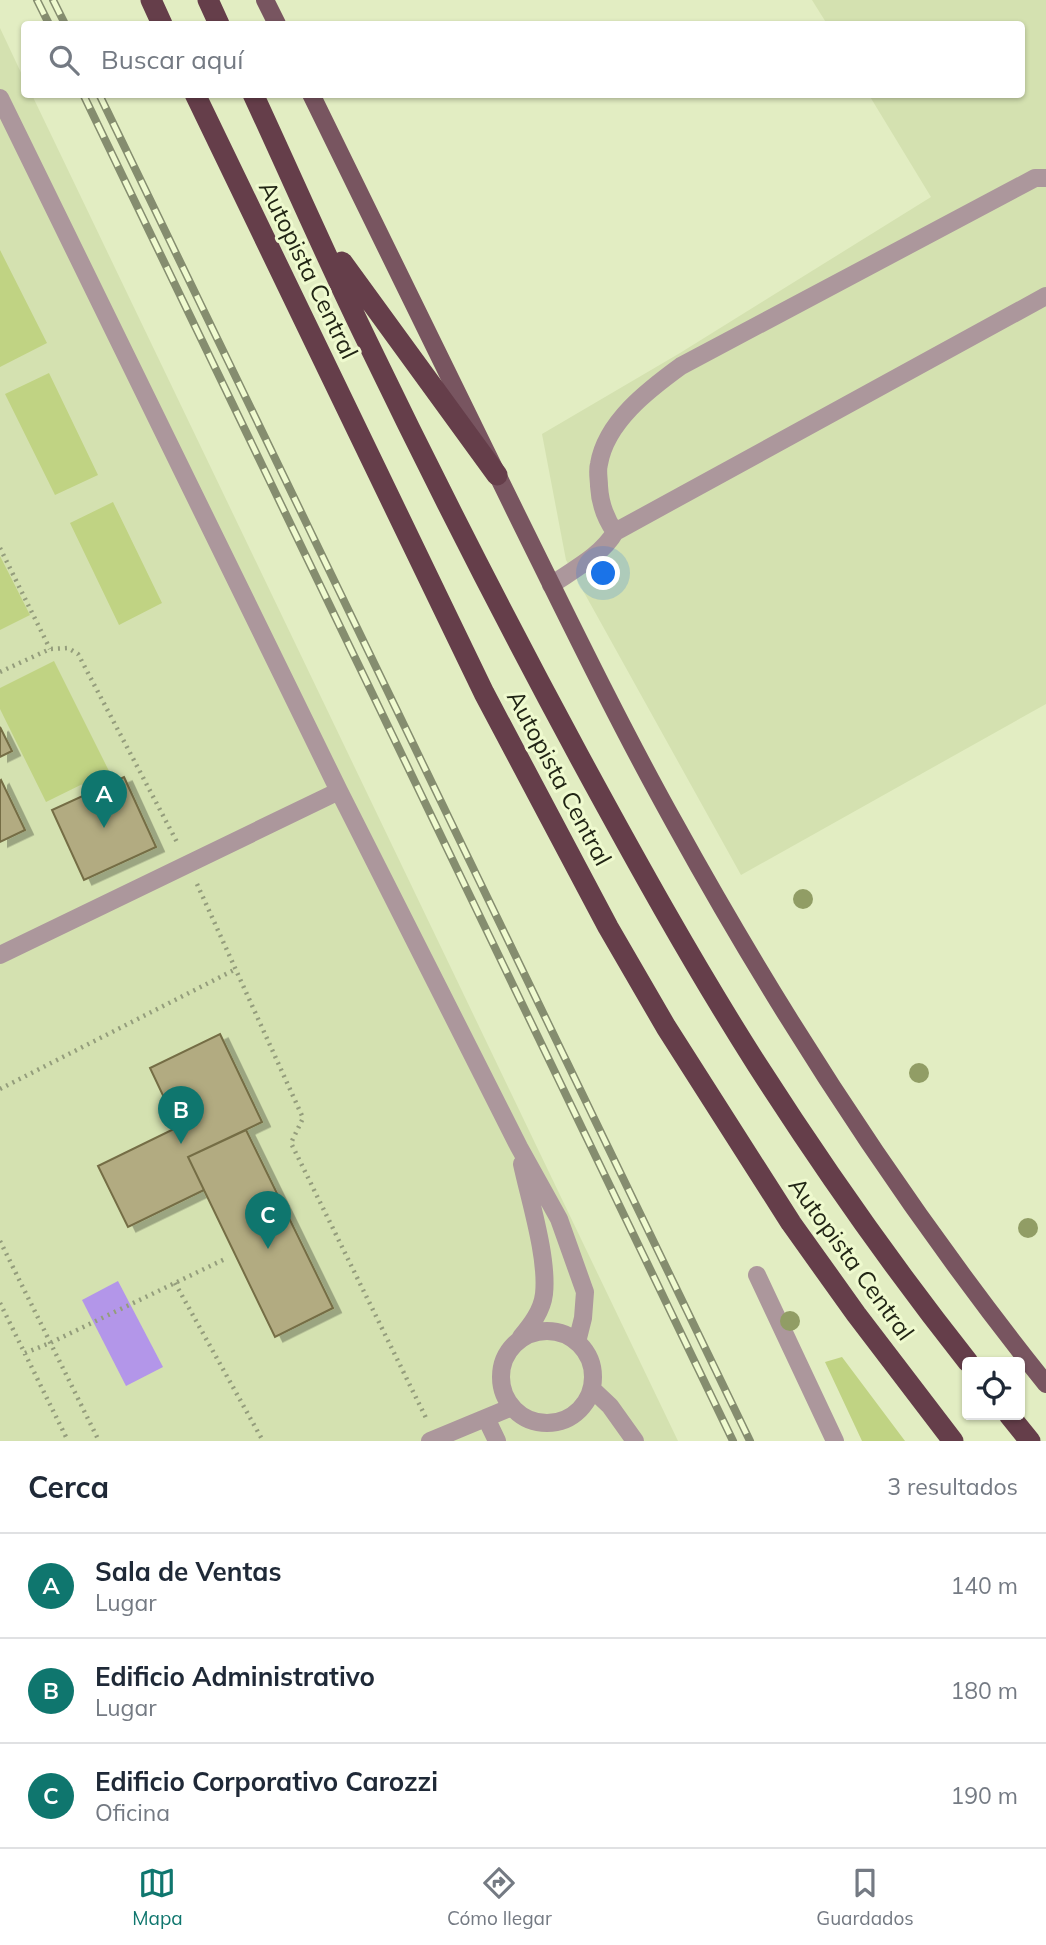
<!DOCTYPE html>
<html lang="es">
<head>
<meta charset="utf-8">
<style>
  :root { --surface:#fff; --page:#f2f2f3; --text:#1f2937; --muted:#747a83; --line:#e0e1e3; --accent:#0f766e }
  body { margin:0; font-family:Mulish,sans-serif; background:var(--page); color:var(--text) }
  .controls { position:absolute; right:21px; bottom:21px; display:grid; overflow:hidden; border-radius:7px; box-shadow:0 2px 5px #0004 }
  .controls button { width:63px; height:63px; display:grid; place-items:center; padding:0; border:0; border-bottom:2px solid var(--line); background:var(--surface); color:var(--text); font:35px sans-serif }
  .you { position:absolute; left:604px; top:574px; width:24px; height:24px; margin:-18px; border:5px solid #fff; border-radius:50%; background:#1a73e8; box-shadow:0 0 0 10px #1a73e833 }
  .badge { display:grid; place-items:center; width:46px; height:46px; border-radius:50%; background:var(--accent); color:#fff; font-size:23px; font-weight:700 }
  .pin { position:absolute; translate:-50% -58px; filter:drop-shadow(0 2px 4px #0008) }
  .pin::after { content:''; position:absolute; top:37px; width:24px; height:21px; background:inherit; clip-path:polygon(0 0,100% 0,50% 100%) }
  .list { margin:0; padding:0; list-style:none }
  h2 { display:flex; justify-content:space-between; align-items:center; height:91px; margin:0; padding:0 28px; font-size:30px }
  h2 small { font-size:23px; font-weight:400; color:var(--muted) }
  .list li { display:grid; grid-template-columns:46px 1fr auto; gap:21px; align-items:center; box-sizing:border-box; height:105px; padding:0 28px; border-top:2px solid var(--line) }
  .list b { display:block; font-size:26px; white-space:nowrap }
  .list p { margin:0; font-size:23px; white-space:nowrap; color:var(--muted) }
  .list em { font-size:23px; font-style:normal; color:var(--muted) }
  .icon { flex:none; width:38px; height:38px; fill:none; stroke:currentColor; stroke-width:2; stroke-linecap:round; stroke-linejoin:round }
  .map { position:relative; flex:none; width:1046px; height:1441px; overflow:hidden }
  .search { position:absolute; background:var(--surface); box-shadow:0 2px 5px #0004; left:21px; right:21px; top:21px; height:77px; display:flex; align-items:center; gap:18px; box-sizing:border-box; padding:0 24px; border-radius:7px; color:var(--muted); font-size:26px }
  .sheet { height:406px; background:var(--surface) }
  nav { display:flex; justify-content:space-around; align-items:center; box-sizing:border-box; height:98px; border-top:2px solid var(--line); background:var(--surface); font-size:19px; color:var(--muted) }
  nav a { display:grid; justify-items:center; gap:4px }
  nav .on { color:var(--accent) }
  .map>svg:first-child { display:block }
  .built { fill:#d4e1b0 }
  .green { fill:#c0d383 }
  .water { fill:#b396e9 }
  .building { fill:#b2ab81; stroke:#746d45; stroke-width:2; filter:url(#shadow) }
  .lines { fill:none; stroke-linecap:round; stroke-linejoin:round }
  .path { stroke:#949d7c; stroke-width:4.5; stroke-dasharray:2 5; stroke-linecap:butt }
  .minor { stroke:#ac979c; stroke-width:18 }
  .major { stroke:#785560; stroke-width:18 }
  .highway { stroke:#653e4a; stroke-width:21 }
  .rail-casing { stroke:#858d6f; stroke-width:8 }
  .rail { stroke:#effacf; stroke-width:5; stroke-dasharray:16; stroke-linecap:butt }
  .tree { fill:#919d65 }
  .labels { text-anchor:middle; stroke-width:6; stroke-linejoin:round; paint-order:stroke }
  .street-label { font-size:24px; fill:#212515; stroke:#effacf }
</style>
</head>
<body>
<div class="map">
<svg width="1046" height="1441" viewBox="0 0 1046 1441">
  <defs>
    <filter id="shadow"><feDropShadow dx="8" dy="4.5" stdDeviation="0" flood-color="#0004"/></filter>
  </defs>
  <rect width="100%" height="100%" fill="#e2edc2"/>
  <path class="built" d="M812,0H1046V704L741,875L566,560L542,434L680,353L931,197L869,95L1021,94V24H827Z
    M0,28L24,79V94L32,95L678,1441H0Z"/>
  <path class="green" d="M0,250L47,343L0,367Z
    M49,373L98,475L55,495L5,394Z
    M113,502L162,603L119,625L70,523Z
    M0,556L30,615L0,630Z
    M54,661L109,771L46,802L0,709V688Z
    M842,1357L905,1441H862L825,1362Z"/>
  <path class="water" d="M118,1281L163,1367L126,1386L82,1300Z"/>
  <path class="building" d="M0,727L12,751L0,757Z
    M124,777L156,847L84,880L52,810Z
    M1,780L25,830L0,842V781Z
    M220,1034L262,1122L188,1157L204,1190L128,1227L98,1166L178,1127L150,1068Z
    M246,1130L333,1308L275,1337L188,1157Z"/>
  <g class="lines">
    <path class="path" d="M0,548L50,649
      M0,672L50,649L68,648L78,654L178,844
      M197,884L303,1118L291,1143L427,1420
      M0,1089L236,969
      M0,1241L99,1441
      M175,1283L263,1441
      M0,1303L68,1441
      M25,1353L50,1343L227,1258"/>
    <path class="minor" d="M0,98L339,791L519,1147L559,1219L585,1292L583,1318L577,1342
      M615,532C605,518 600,503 599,486C599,479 597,471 599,464C606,422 648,390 681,366L1035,178H1046
      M551,585C573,570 602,555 615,532L1046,296
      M0,955L339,791
      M757,1275L835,1441
      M501 1377a46 46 0 1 1 92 0a46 46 0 1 1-92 0Z
      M521,1337C531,1325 542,1311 544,1294C548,1258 530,1201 522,1164
      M592,1389L610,1406L635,1441
      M486,1418L497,1441
      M430,1441L512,1407"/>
    <path class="major" d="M265,0L277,24
      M311,94C379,233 447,372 515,511C567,616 618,722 675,824C782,1018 908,1211 1046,1384"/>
    <path class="highway" d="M151,0L162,24
      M208,0L219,24
      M195,94L484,693L608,927L666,1027L791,1223L856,1314L953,1441
      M253,94C291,176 327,259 367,341C435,482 506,621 580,758C636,861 693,964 756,1063C822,1166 892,1266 968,1362
      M342,262L497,475
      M1009,1415L1030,1441"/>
    <defs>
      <path id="rail" d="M37,0L49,24
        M53,0L65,24
        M83,94L733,1441
        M99,94L750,1441"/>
    </defs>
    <use href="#rail" class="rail-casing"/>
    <use href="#rail" class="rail"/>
  </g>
  <g class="tree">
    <circle cx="803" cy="899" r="10"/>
    <circle cx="919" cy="1073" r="10"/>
    <circle cx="1028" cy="1228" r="10"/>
    <circle cx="790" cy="1321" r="10"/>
  </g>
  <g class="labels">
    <g class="street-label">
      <text transform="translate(308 270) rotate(64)" y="8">Autopista Central</text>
      <text transform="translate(559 778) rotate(62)" y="8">Autopista Central</text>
      <text transform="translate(851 1259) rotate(54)" y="8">Autopista Central</text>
    </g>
  </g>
</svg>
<div class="controls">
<button><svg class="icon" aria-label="locate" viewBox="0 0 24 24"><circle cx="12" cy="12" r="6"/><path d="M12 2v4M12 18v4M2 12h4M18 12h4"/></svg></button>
</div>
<div class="you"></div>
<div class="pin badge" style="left:104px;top:828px">A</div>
<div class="pin badge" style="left:181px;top:1144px">B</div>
<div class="pin badge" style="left:268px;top:1249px">C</div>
<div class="search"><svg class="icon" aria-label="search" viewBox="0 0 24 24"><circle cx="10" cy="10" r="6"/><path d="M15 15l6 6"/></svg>Buscar aquí</div>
</div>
<section class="sheet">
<h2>Cerca<small>3 resultados</small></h2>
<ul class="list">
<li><span class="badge">A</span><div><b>Sala de Ventas</b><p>Lugar</p></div><em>140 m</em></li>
<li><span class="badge">B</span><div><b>Edificio Administrativo</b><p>Lugar</p></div><em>180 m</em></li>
<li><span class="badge">C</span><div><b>Edificio Corporativo Carozzi</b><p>Oficina</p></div><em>190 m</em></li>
</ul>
</section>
<nav>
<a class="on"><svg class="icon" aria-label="map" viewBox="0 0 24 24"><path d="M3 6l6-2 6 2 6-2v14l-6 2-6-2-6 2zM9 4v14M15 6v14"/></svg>Mapa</a>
<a><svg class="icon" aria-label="directions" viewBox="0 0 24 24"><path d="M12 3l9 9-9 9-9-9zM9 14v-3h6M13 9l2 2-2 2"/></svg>Cómo llegar</a>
<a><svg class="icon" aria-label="saved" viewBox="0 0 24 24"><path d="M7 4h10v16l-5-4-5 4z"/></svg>Guardados</a>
</nav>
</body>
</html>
